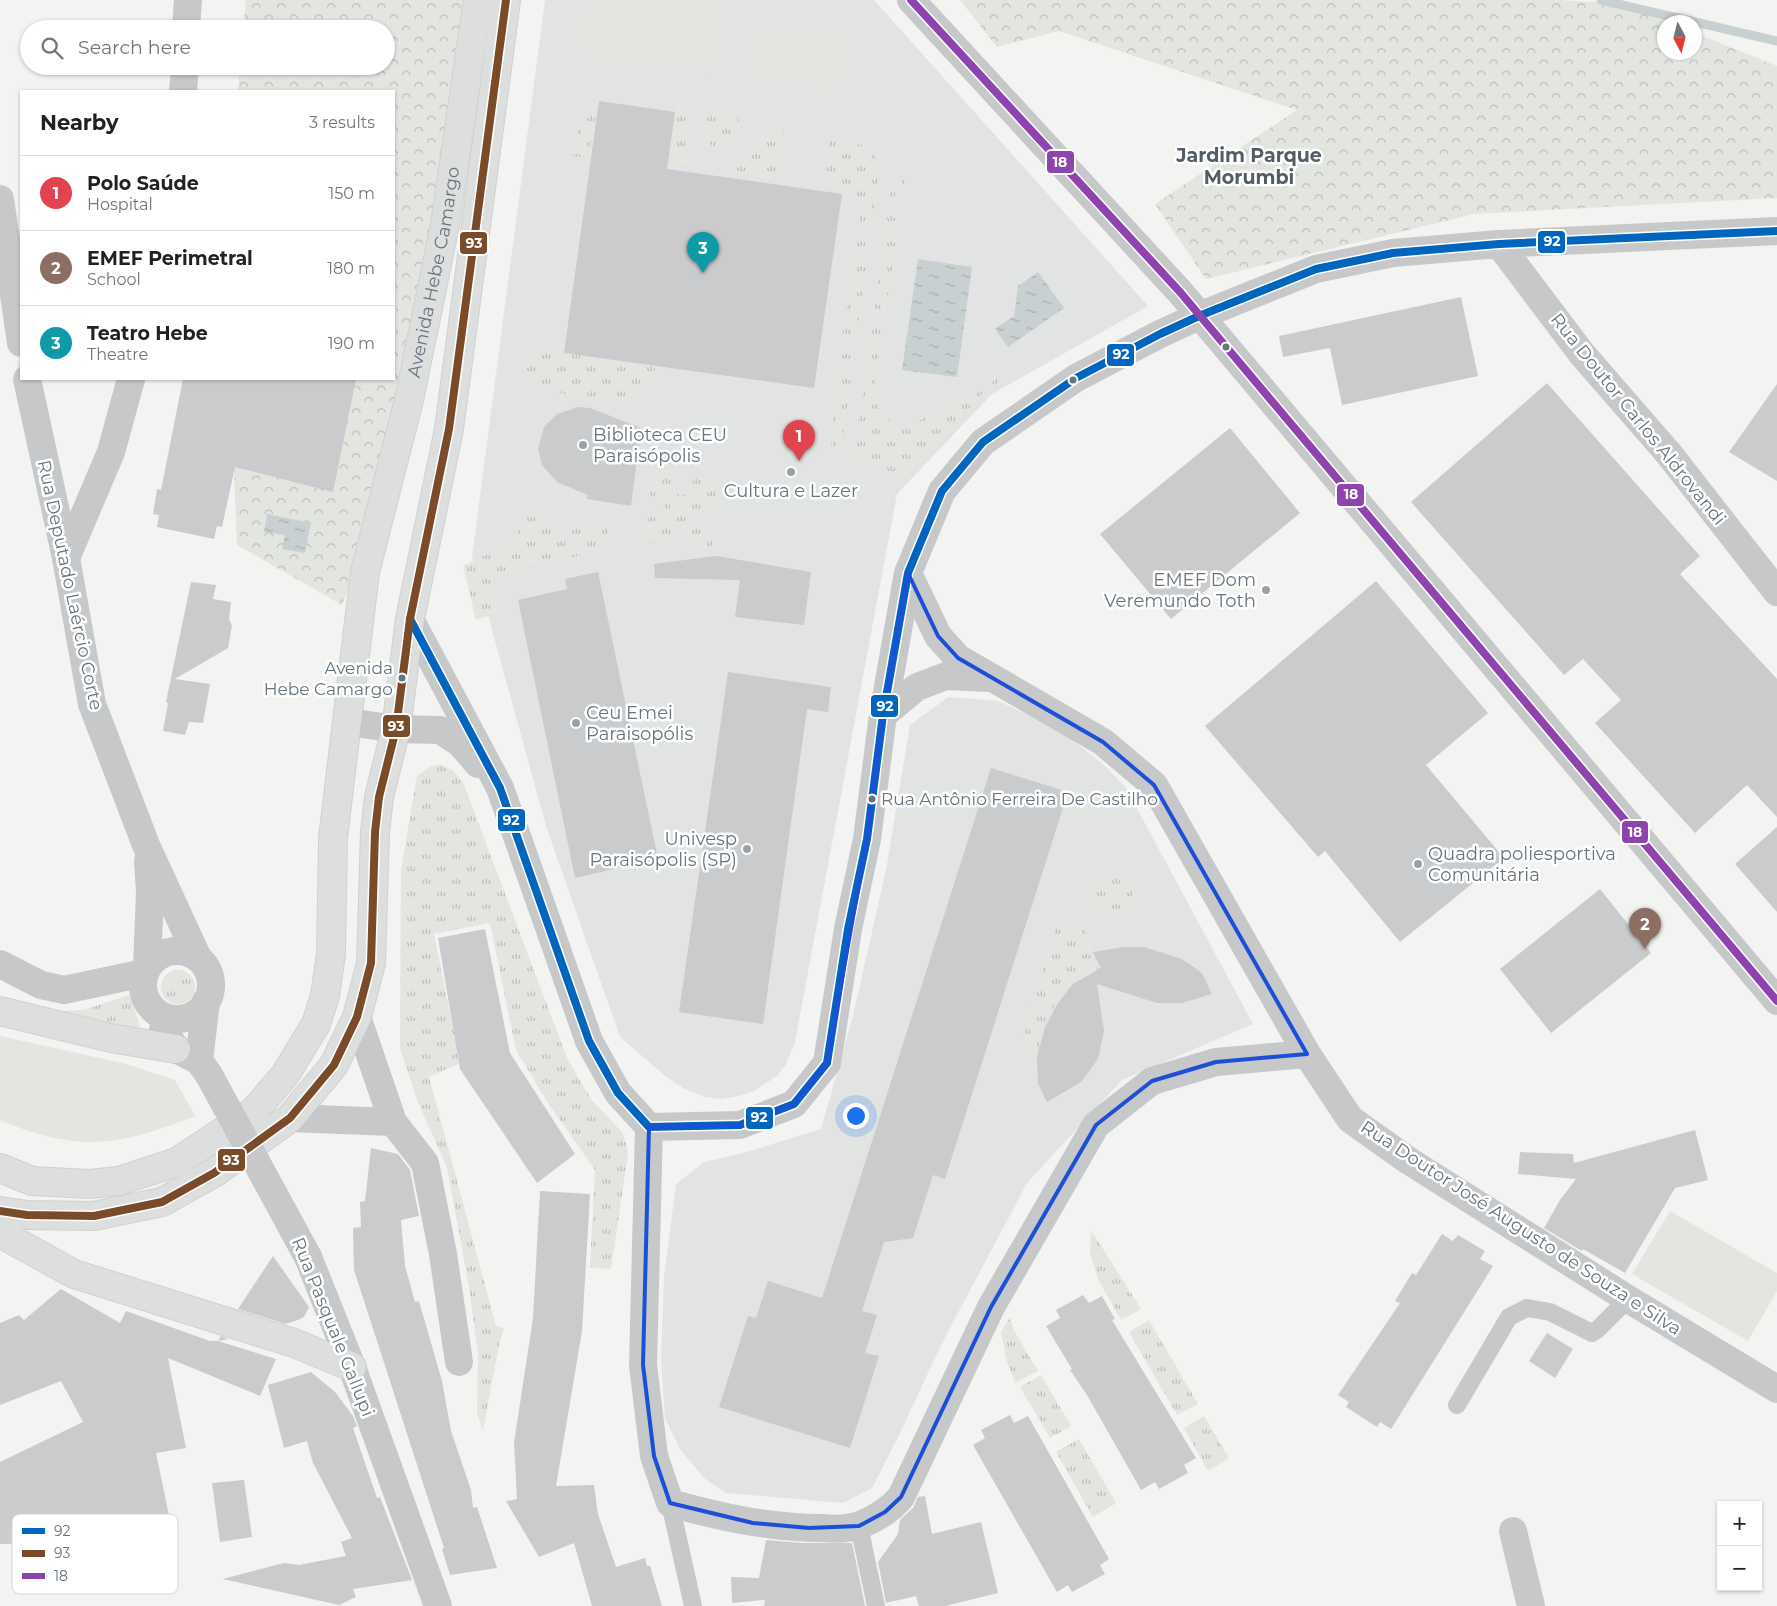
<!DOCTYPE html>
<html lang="en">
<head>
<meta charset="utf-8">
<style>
  :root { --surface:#fff; --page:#f6f6f6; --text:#202124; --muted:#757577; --line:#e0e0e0; --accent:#db2777 }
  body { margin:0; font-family:Montserrat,sans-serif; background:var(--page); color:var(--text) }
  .controls { position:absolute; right:15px; bottom:15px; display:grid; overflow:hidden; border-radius:0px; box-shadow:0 1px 4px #0004 }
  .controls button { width:45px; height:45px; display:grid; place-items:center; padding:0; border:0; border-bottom:1px solid var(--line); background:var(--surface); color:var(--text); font:25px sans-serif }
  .compass { position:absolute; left:1657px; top:15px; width:45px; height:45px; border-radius:50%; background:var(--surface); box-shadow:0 1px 4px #0004; rotate:173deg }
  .you { position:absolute; left:855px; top:1115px; width:18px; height:18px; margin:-12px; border:4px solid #fff; border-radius:50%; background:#1a73e8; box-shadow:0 0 0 8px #1a73e833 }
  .badge { display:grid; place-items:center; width:32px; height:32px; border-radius:50%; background:var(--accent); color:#fff; font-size:16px; font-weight:700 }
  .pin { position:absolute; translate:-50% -41px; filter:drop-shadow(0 1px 2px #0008) }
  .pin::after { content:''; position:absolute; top:26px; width:18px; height:15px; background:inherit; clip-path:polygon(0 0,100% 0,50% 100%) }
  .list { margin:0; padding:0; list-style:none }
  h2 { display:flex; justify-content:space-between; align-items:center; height:65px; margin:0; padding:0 20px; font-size:21px }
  h2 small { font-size:16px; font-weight:400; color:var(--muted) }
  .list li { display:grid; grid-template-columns:32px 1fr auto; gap:15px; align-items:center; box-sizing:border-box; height:75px; padding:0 20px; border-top:1px solid var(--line) }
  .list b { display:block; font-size:19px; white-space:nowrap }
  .list p { margin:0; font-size:16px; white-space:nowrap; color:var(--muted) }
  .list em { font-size:16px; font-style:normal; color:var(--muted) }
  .icon { flex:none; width:28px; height:28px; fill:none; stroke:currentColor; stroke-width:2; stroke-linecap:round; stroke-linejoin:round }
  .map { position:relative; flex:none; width:1777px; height:1606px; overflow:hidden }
  .search { position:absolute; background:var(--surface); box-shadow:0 1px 4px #0004; left:20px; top:20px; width:375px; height:55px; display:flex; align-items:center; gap:12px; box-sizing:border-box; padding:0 18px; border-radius:28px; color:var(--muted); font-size:19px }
  .panel { position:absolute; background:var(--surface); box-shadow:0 1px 4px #0004; left:20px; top:90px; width:375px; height:290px; border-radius:0px }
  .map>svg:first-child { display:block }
  .built { fill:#e2e3e3 }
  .grass { fill:url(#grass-tufts) }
  .forest { fill:url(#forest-crowns) }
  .park { fill:#e3e5e0 }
  .water { fill:url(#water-ripples) }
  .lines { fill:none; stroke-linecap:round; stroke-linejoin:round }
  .stream { stroke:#c9d0d2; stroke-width:9 }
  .building { fill:#cacbcc }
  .primary-casing { stroke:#d0d1d1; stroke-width:30 }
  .service { stroke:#c7c8c9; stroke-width:18 }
  .minor { stroke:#c7c8c9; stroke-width:28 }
  .tertiary { stroke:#c7c8c9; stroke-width:28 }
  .primary { stroke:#dddede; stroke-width:28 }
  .minor-bridge { stroke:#c7c8c9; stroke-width:28 }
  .bus-1-casing { stroke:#fff; stroke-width:11 }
  .bus-2-casing { stroke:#fff; stroke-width:11 }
  .bus-3-casing { stroke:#fff; stroke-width:11 }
  .bus-1 { stroke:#0065bd; stroke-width:8 }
  .bus-2 { stroke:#7a4b2a; stroke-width:8 }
  .bus-3 { stroke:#8e44ad; stroke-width:8 }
  .marked { fill:none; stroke:#1d4ed8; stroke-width:4; stroke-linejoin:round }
  .bus-dot { fill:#66757e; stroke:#fff; stroke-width:2 }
  .poi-dot { fill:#97a1a7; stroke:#fff; stroke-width:2 }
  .labels { text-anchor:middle; stroke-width:5; stroke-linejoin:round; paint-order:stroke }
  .bus-label { font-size:17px; fill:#66757e; stroke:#fff; text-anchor:end }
  .street-label { font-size:18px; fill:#66757e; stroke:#fff }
  .poi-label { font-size:18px; fill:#66757e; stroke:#fff; text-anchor:start }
  .neighbourhood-label { font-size:19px; font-weight:bold; fill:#535e64; stroke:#fff }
  .key { fill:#fff; stroke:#d1d6d8; stroke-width:1 }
  .key-label { font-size:14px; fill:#66757e }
  .line-badge { stroke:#fff; stroke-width:2 }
  .badge-label { font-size:14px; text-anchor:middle; font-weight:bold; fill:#fff }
</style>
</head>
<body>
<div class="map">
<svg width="1777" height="1606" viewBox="0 0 1777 1606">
  <defs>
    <pattern id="grass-tufts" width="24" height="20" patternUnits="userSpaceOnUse" patternTransform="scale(1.25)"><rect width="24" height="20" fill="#e3e5e0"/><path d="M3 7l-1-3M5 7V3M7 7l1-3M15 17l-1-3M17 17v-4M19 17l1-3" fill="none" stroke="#bcbebb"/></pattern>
    <pattern id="forest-crowns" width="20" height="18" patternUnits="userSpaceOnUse" patternTransform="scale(1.25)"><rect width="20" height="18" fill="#e3e5e0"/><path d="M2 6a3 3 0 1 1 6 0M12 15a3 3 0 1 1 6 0" fill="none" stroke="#bcbebb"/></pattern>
    <pattern id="water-ripples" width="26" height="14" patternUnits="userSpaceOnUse" patternTransform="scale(1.25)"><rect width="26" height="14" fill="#c9d0d2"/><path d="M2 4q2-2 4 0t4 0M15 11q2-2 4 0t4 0" fill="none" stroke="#a7adb0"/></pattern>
  </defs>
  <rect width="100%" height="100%" fill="#f3f3f2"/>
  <path class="built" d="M545,0H874L1148,306L992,394L897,494L795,1042L785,1066L777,1076L754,1091L739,1096L721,1099L705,1097L683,1088L664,1075L620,1037L546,826L472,557Z
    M948,697L998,701L1060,730L1105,766L1126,788L1253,1024L1122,1080L1027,1183L942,1343L900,1433L872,1488L843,1503L726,1493L704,1478L680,1449L665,1418L661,1360L664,1277L676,1184L704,1162L747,1152L821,1129L853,1016L886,870L910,725Z"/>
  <path class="grass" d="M597,103L589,158L568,155V148Z
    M676,104L683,106L686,112L690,168L669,165Z
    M703 129a19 19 0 1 1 38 0a19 19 0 1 1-38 0Z
    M766,132L784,133L778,180L744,176L743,172L733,170L758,136Z
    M829,141C851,143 877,141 879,169L840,457H834L831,453L836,380L862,199L844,196V191L825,188Z
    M908,173L912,174L906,179L904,186L874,391C875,412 889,428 911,425L997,379L999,382L981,395L906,475L859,466L854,464L853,460L891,187Z
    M542,344L563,348V352L655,366L654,374L663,375C656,380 636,402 631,403C607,410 569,395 545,388L535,392L520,391L524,355L540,357Z
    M662,468L672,471L677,493L680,496L687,494C692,474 703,472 718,487L721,502L716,513L707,515L697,510L689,515L691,525L706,528L714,536L713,544L705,552L694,550L682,525L678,522L674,523C668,539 665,551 646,539L643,531L645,522L652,516L663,515L666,510L662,501L651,499C647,487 650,474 662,468Z
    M519,515L549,520L583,555L493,576L501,612L476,620L463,566L516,541Z
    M562,521L609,526L604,551L591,554Z
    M440,765L452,770L463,782L567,1058L591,1099L622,1132L626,1143L628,1154L611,1269L590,1267L595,1170L550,1106L516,1050L490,923L434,934L460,1063L429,1077L496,1326L504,1328L499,1345L483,1431L477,1413L478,1355L469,1287L447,1167L419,1105L400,1049L401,870L417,776L431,766Z
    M1089 894a22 22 0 1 1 44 0a22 22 0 1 1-44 0Z
    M1070,923L1083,926L1093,948L1089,951L1100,971L1088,978L1085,972C1052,999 1044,1022 1035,1062L1022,1044L1026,1019L1056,928Z
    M161 987a17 17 0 1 1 34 0a17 17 0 1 1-34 0Z
    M130,995L140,1028L100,1022L60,1011L83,1010Z
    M1091,1230L1141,1309L1121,1320L1099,1281L1090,1254Z
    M1010,1317L1013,1329L1038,1371L1015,1383L1007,1362L1001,1332Z
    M1149,1320L1198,1404L1177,1415L1129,1332Z
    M1041,1375L1071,1426L1050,1438L1020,1387Z
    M1204,1416L1229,1458L1208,1471L1184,1428Z
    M1079,1439L1116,1503L1093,1517L1056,1452Z"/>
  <path class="forest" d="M246,0H463L403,451L342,605L237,545L230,379H394V91H238L240,66H386V29H243Z
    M960,0H1559L1624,4L1668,22H1664V52H1694L1695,33L1777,66V198L1474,214L1206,279L1155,204L1297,110L1059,31L997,47Z"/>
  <path class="park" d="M586,0H721L710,73L579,54Z
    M754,22L849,37L840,91L746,76Z
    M0,1036L126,1064L175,1080L195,1116C118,1146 81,1153 2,1121L0,1119Z
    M1670,1211L1777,1273V1291L1748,1341L1632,1274Z"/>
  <path class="water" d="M918,259L972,267L957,377L902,370Z
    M1038,272L1064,308L1008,347L995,329L1014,316L1018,286Z
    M267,514L311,523L305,553L282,549L285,535L264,532Z"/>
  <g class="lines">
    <path class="stream" d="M1601,0L1777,41"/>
  </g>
  <path class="building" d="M599,101L675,112L667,169L842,194L814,388L564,353Z
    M1461,297L1478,376L1342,405L1330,348L1283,357L1279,336Z
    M183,379H356L333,492L235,467L222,527L217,526L214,539L157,527L159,515L153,514L157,489L161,490Z
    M1547,383L1700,556L1680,574L1777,679V817L1747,785L1695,833L1595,723L1621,700L1583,659L1564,675L1411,502Z
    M1777,384V481L1729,452Z
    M578,407L590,408L641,428L631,506L587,499L588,495L557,482L542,465L538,449L544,427L557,414Z
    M1230,428L1300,513L1171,619L1100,534Z
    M716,556L811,572L804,625L735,617L740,580L655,578L654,564Z
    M598,572L658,859L575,878L518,600L567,589L565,579Z
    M1376,581L1488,713L1426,765L1504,858L1400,942L1325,851L1318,857L1205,726Z
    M191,582L216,585L213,599L231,602L229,619L232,626L228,648L175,679L210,684L203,723L189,722L185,735L163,731L168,703L166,702Z
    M728,672L831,687L828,712L807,709L763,1024L679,1012Z
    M991,768L1068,792L945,1179L933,1175L913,1238L884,1242L862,1311L877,1315L865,1353L879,1356L850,1448L719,1407L748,1316L756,1318L768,1281L822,1298Z
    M1777,827V912L1735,864Z
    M1600,889L1651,953L1551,1033L1500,969Z
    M485,929L510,1053L575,1154L537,1183L460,1069L438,938Z
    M1124,947H1144L1182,959L1202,973L1212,994L1182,1003H1157L1097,984L1104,1031L1098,1059L1081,1082L1047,1102L1038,1084L1037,1057L1045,1027L1058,1003L1073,984L1101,968L1093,952Z
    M1695,1130L1708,1180L1675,1188L1625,1273L1583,1249L1582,1251L1544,1228L1560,1200L1576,1179L1518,1174L1520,1152L1573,1154L1574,1163Z
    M371,1148L398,1154L410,1170L419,1216L401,1220L405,1266L415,1302L419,1301L442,1381L451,1431L471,1490L473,1508L477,1507L497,1568L450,1575L442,1549L444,1548L354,1270L353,1228L361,1227L360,1202L365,1201Z
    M540,1191L590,1194L582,1331L556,1486L594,1485L598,1514L616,1567L645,1558L647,1566H650L662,1606H592L574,1543L539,1557L506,1501L517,1499L514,1443L533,1318Z
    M1442,1234L1453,1241L1458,1235L1485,1251L1480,1259L1493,1266L1391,1429L1380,1422L1377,1427L1346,1407L1349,1402L1338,1395L1400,1303L1395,1301L1412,1273L1416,1275Z
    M273,1256L309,1307L304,1317L298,1320L285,1324L238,1309Z
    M61,1289L120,1323L126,1311L210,1341H218L221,1336L228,1339L218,1341L276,1359L260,1396L168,1358L186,1448L156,1453L176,1549L105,1560L101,1543L0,1544V1462L83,1422L61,1381L0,1405V1323L19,1315L24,1320Z
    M1083,1295L1089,1303L1102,1296L1115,1319L1112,1320L1196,1458L1184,1465L1188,1473L1159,1489L1155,1482L1141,1490L1087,1395L1070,1370L1072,1369L1046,1326L1060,1318L1056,1310Z
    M1547,1333L1573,1349L1555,1378L1529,1361Z
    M311,1372L335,1392L353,1416L357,1426L353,1428L377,1498L380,1497L412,1580L353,1589L356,1597L339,1605L223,1579L284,1563L299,1565L346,1556L341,1542L352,1538L313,1463L307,1441L284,1448L268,1385Z
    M1010,1415L1014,1423L1028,1416L1109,1559L1100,1565L1105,1574L1072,1592L1068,1585L1057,1592L973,1445L985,1438L981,1430Z
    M244,1480L252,1537L220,1542L212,1483Z
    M925,1496L932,1534L981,1522L998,1593L945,1606H919L916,1596L886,1603L878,1562L898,1534L900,1520L913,1508L918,1497Z
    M766,1540L802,1543H852L865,1606H764L765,1600L732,1603L731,1577L759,1578Z"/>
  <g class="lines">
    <defs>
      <g id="primary">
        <path d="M0,1011L111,1038L176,1049"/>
        <path id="s1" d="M0,1168L32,1181L89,1184L119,1181L177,1162L254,1111L285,1075L316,1024L325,996L331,954L333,838L365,572L409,400L445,225L478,0"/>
        <path d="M0,1211L27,1215L94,1216L162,1202L214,1173L290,1118L334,1065L357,1017L371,963L375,832L379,797L396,729L410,619L449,429L506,0"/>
        <path d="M0,1233L74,1274L294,1343L352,1367"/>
      </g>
    </defs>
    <use href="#primary" class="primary-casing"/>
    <path class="service" d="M1457,1405L1509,1317L1527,1308L1550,1312L1592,1333L1598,1329L1628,1299
      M670,1503L693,1606
      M859,1526L876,1606"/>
    <path class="minor" d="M911,0L1180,292L1777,1001
      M186,29L188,0
      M183,91L185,66
      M1499,244L1582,354L1669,454L1777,592
      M66,558L111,452L131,379
      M908,573L938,636L958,658L1103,742L1154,785L1307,1054L1350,1119L1409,1161L1628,1299L1777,1389
      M410,619L500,788L589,1041L618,1093L649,1127L740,1125L794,1104L827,1063L848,929L867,839L883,715L908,573L942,491L983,442L1076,378L1160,334L1199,316L1316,269L1393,253L1499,244L1777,231
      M883,715L917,687L946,676L988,678
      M349,722L396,729L440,730L460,743L478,764
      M143 985a34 34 0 1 1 68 0a34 34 0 1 1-68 0Z
      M0,964L41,985L64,990L144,973
      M357,1017L393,1122L425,1163L443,1254L459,1362
      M163,1029L176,1049L199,1061L209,1075
      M199,1061L206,1001
      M290,1118L393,1122
      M649,1127L643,1365L654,1456L670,1503C720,1517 770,1528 822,1528C833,1529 849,1529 860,1525C875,1519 891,1509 901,1497L991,1307L1096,1125L1152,1081L1216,1062L1307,1054
      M308,1257L352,1367L438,1606
      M1513,1531L1531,1606"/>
    <path class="tertiary" d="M0,199L21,343
      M27,379L66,558L92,704L146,845L198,958
      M147,967L150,893L148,861"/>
    <use href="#primary" class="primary"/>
    <path class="minor-bridge" d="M209,1075L308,1257"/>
    <defs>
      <path id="bus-1" d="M410,619L500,788L589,1041L618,1093L649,1127L740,1125L794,1104L827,1063L848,929L867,839L883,715L908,573L942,491L983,442L1076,378L1160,334L1199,316L1316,269L1393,253L1499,244L1777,231"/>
      <path id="bus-2" d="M0,1211L27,1215L94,1216L162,1202L214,1173L290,1118L334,1065L357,1017L371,963L375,832L379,797L396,729L410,619L449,429L506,0"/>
      <path id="bus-3" d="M911,0L1180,292L1777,1001"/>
    </defs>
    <use href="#bus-1" class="bus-1-casing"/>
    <use href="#bus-2" class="bus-2-casing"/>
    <use href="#bus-3" class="bus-3-casing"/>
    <use href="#bus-1" class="bus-1"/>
    <use href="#bus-2" class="bus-2"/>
    <use href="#bus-3" class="bus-3"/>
  </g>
  <path class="marked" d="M908,573L938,636L958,658L1103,742L1154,785L1307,1054L1216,1062L1152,1081L1096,1125L991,1307L901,1497L885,1512L859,1526L809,1528L753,1523L670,1503L654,1456L643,1365L649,1127L740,1125L794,1104L827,1063L867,839L883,715Z"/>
  <g class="bus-dot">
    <circle cx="1226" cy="347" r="4.5"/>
    <circle cx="1073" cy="380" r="4.5"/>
    <circle cx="402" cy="678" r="4.5"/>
    <circle cx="872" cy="799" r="4.5"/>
  </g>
  <g class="poi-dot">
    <circle cx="583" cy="445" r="5"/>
    <circle cx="791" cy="472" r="5"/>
    <circle cx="1266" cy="590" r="5"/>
    <circle cx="576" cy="723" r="5"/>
    <circle cx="747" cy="849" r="5"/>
    <circle cx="1418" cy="864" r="5"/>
  </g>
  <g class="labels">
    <g class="bus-label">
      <text x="393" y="674">Avenida<tspan x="393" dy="21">Hebe Camargo</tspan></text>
      <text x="881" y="805" text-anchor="start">Rua Antônio Ferreira De Castilho</text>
    </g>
    <g class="street-label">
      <text dy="6" stroke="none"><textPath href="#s1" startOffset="1146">Avenida Hebe Camargo</textPath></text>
      <text transform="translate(1638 419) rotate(51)" y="6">Rua Doutor Carlos Aldrovandi</text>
      <text transform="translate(70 585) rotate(78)" y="6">Rua Deputado Laércio Corte</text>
      <text transform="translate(1521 1228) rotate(33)" y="6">Rua Doutor José Augusto de Souza e Silva</text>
      <text transform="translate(333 1327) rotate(68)" y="6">Rua Pasquale Gallupi</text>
    </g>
    <g class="poi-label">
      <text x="593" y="441">Biblioteca CEU<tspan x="593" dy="21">Paraisópolis</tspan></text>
      <text x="791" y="497" text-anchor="middle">Cultura e Lazer</text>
      <text x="1256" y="586" text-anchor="end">EMEF Dom<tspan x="1256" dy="21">Veremundo Toth</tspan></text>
      <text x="586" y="719">Ceu Emei<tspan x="586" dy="21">Paraisopólis</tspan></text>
      <text x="737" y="845" text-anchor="end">Univesp<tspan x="737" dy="21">Paraisópolis (SP)</tspan></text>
      <text x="1428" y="860">Quadra poliesportiva<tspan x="1428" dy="21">Comunitária</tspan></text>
    </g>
    <g class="neighbourhood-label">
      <text x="1249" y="162">Jardim Parque<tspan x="1249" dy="22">Morumbi</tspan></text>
    </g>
  </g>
  <rect x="12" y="1514" width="166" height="80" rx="8" class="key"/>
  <rect x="22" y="1528" width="23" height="6" fill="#0065bd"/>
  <rect x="22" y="1550" width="23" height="7" fill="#7a4b2a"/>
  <rect x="22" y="1573" width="23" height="6" fill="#8e44ad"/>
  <g class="key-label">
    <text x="54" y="1536">92</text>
    <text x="54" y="1558">93</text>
    <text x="54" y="1581">18</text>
  </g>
  <g class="line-badge">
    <rect x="1046" y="150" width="29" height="24" rx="5" fill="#8e44ad"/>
    <rect x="1537" y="230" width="29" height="24" rx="5" fill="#0065bd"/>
    <rect x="459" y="231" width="29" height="24" rx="5" fill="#7a4b2a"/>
    <rect x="1106" y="343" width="29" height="24" rx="5" fill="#0065bd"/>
    <rect x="1336" y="483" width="29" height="24" rx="5" fill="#8e44ad"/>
    <rect x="870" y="694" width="29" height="24" rx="5" fill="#0065bd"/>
    <rect x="382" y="714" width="29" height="24" rx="5" fill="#7a4b2a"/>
    <rect x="497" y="808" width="29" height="24" rx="5" fill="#0065bd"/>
    <rect x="1621" y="820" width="28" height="24" rx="5" fill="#8e44ad"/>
    <rect x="745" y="1106" width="29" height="24" rx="5" fill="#0065bd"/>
    <rect x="217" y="1148" width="29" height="24" rx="5" fill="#7a4b2a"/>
  </g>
  <g class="badge-label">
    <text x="1060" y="167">18</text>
    <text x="1552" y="246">92</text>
    <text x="474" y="248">93</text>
    <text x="1121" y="359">92</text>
    <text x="1351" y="499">18</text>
    <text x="885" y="711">92</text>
    <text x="396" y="731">93</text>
    <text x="511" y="825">92</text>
    <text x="1635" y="837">18</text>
    <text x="759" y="1122">92</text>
    <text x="231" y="1165">93</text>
  </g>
</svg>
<div class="controls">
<button>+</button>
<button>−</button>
</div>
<svg class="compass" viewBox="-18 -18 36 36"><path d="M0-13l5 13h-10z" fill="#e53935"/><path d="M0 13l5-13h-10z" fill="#757577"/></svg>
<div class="you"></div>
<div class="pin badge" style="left:799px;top:461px;background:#e0444e">1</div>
<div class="pin badge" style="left:1645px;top:949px;background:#8d6e63">2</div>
<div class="pin badge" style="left:703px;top:273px;background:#0f9aa8">3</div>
<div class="search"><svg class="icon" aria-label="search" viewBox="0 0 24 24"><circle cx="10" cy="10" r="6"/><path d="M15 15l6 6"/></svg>Search here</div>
<section class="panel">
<h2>Nearby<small>3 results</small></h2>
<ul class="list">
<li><span class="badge" style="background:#e0444e">1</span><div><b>Polo Saúde</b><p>Hospital</p></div><em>150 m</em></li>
<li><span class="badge" style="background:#8d6e63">2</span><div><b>EMEF Perimetral</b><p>School</p></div><em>180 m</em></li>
<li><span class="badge" style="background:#0f9aa8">3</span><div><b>Teatro Hebe</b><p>Theatre</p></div><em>190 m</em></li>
</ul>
</section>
</div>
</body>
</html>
